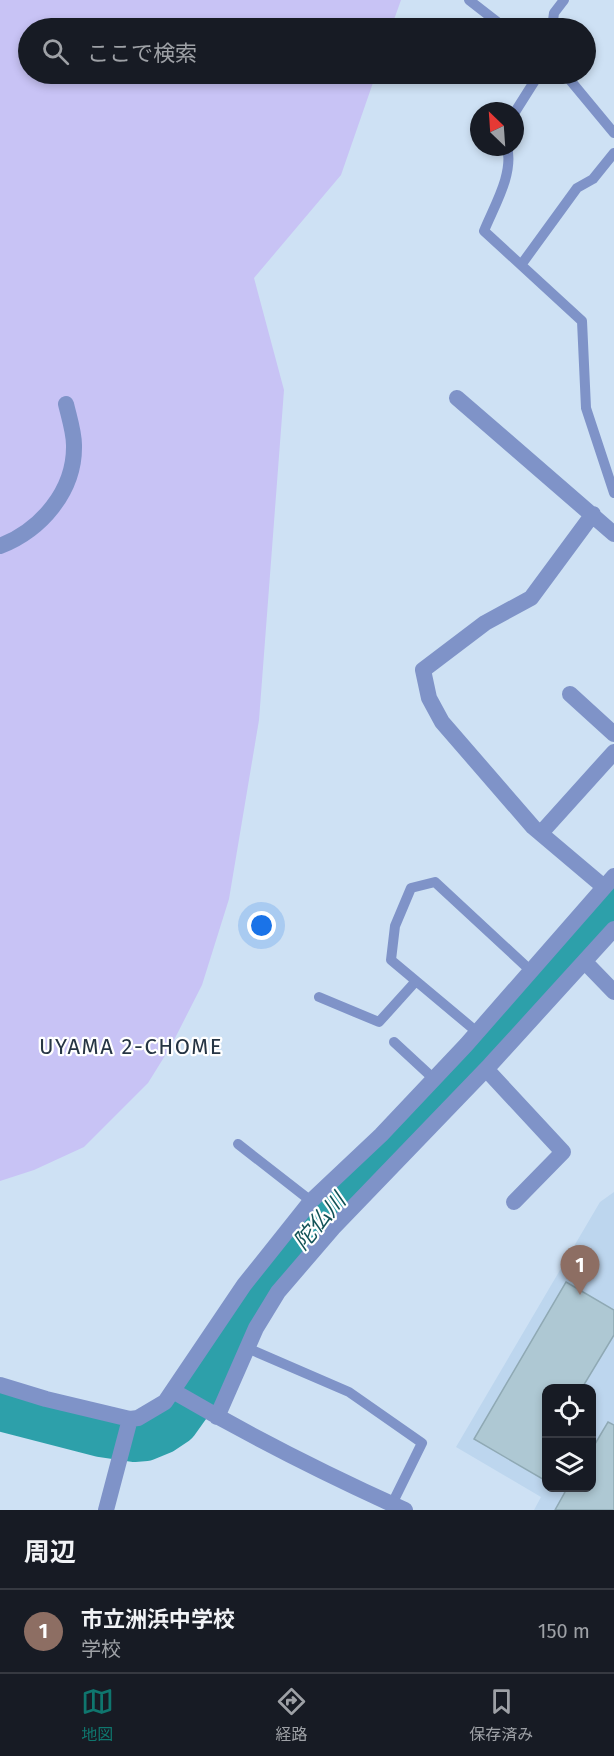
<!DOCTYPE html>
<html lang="ja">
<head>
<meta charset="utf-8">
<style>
  :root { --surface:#171b24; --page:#242831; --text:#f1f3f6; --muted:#9ea1a6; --line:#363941; --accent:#0f766e }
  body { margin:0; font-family:"Fira Sans","Noto Sans JP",sans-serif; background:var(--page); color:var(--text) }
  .controls { position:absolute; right:18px; bottom:18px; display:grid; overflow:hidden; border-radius:12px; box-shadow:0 3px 9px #0003 }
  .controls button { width:54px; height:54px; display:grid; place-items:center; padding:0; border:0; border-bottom:2px solid var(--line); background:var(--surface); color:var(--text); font:30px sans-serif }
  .compass { position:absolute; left:470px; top:102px; width:54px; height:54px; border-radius:50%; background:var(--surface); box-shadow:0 3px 9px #0003; rotate:335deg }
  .you { position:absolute; left:262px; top:926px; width:21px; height:21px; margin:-15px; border:4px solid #fff; border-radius:50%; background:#1a73e8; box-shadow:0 0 0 9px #1a73e833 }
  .badge { display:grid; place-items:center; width:39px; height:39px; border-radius:50%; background:var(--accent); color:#fff; font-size:20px; font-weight:700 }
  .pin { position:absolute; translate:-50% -50px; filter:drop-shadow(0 2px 3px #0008) }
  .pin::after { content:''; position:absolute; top:32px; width:21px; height:18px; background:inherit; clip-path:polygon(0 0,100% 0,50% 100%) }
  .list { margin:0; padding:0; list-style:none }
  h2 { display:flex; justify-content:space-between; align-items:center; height:78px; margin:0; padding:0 24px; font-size:26px }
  h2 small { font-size:20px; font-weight:400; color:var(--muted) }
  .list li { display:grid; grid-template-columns:39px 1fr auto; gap:18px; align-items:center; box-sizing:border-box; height:84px; padding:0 24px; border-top:2px solid var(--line) }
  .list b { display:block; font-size:22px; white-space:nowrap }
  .list p { margin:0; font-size:20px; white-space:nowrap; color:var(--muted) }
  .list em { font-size:20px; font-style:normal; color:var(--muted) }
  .icon { flex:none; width:33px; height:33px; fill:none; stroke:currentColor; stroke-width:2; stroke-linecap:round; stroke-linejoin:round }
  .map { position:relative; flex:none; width:614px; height:1510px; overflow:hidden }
  .search { position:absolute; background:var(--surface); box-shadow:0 3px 9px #0003; left:18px; right:18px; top:18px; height:66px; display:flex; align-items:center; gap:15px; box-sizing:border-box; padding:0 21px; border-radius:33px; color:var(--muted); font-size:22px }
  .sheet { height:162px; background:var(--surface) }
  nav { display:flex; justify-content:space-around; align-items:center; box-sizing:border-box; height:84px; border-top:2px solid var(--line); background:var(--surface); font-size:16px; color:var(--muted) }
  nav a { display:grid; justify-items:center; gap:3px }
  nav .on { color:var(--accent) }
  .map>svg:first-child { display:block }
  .built { fill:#bdd6ee; fill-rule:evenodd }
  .green { fill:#c8c3f5 }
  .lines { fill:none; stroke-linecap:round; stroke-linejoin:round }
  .river { stroke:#2da0aa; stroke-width:40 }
  .building { fill:#aec8d3; stroke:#8fa9b4; stroke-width:1.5 }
  .service { stroke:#7f93c8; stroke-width:10 }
  .minor { stroke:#7f93c8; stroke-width:16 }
  .labels { text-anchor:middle; stroke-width:4.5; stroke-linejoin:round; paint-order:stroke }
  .neighbourhood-label { font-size:22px; letter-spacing:1.5px; fill:#263544; stroke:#fff }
  .water-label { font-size:22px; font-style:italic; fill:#125257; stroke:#fff }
</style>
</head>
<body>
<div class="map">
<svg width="614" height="1510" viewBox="0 0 614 1510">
  <rect width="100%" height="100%" fill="#cee1f4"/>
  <path class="built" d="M614,1192V1510H534L541,1497L456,1447L600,1202ZM546,1388H592V1488H546Z"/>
  <path class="green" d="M0,0H401L391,28H28V74H376L341,175L254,278L284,390L259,720L229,899L202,985L171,1046L148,1083L84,1147L34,1170L0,1181Z"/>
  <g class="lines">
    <path class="river" d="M0,1411L100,1437L134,1442L146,1441L163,1434L178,1424L220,1365L244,1312L321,1214L457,1078L614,902"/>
  </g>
  <path class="building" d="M566,1282L614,1310V1335L582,1388H546V1481L474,1439Z
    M608,1422L614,1425V1510H555L565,1492L558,1488H592V1449Z"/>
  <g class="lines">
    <path class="service" d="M469,0L505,28
      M552,28L554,13L564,0
      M565,74L614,133
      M515,112L539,74
      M507,147C514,174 494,206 484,231L582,321L586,408L614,493
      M521,265L577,188L593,179L614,153
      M319,997L379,1022L416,981
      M477,1032L391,960L395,926L411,888L435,882L531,971
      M394,1042L434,1079
      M238,1144L311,1201
      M247,1348L349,1392L422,1443L392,1504"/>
    <path class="minor" d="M457,398L614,534
      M593,514L531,598L485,623L423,670L429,698L442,722L533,827L604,887
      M0,546C41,530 75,491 74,445C74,432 69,417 66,404
      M570,694L614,734
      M541,833L614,752
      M585,962L614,992
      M486,1069L563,1152L514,1202
      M0,1385L46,1399L130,1419L138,1418L165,1402L244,1285L311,1201L381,1135L466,1045L614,876
      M173,1391C248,1435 325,1474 405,1510
      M217,1417L256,1328L278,1292L333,1228L490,1065L614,929
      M106,1510L130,1419"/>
  </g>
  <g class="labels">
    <g class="neighbourhood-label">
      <text x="131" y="1054">UYAMA 2-CHOME</text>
    </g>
    <g class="water-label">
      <text transform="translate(319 1221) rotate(-49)" y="8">陀仏川</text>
    </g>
  </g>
</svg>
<div class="controls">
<button><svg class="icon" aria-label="locate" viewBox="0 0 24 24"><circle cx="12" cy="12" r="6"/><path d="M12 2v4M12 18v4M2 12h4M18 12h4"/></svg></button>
<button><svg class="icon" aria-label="layers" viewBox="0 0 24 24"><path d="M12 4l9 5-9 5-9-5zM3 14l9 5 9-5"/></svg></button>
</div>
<svg class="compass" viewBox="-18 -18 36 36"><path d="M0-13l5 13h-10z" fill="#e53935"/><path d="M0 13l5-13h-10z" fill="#9ea1a6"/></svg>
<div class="you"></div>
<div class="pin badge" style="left:580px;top:1295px;background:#8d6e63">1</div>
<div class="search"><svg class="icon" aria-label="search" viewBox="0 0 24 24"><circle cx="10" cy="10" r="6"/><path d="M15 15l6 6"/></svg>ここで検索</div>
</div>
<section class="sheet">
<h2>周辺<small></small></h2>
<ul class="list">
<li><span class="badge" style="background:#8d6e63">1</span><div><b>市立洲浜中学校</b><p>学校</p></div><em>150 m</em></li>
</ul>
</section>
<nav>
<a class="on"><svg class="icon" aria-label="map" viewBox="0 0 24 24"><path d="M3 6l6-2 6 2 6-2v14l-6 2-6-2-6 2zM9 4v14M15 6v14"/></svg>地図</a>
<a><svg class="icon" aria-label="directions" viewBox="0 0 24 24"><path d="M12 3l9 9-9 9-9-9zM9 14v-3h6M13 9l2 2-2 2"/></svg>経路</a>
<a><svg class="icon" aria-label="saved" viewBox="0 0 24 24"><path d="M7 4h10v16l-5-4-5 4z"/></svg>保存済み</a>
</nav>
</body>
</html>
